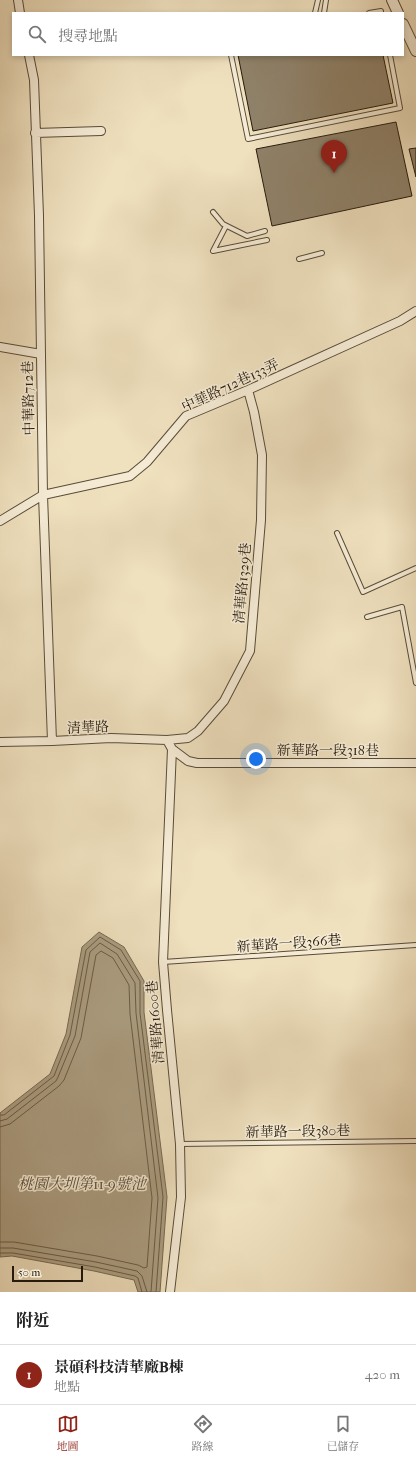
<!DOCTYPE html>
<html lang="zh-TW">
<head>
<meta charset="utf-8">
<style>
  :root { --surface:#fff; --page:#f6f6f6; --text:#222; --muted:#767676; --line:#e0e0e0; --accent:#8f2418 }
  body { margin:0; font-family:"IM FELL French Canon","Noto Serif TC",serif; background:var(--page); color:var(--text) }
  .scale { position:absolute; left:12px; bottom:10px; width:71px; box-sizing:border-box; padding-left:4px; border:2px solid #261b0c; border-top:0; font-size:11px; line-height:14px; white-space:nowrap; color:#261b0c; -webkit-text-stroke:3px #f5ebd5; paint-order:stroke }
  .you { position:absolute; left:256px; top:759px; width:14px; height:14px; margin:-10px; border:3px solid #fff; border-radius:50%; background:#1a73e8; box-shadow:0 0 0 6px #1a73e833 }
  .badge { display:grid; place-items:center; width:26px; height:26px; border-radius:50%; background:var(--accent); color:#fff; font-size:13px; font-weight:700 }
  .pin { position:absolute; translate:-50% -33px; filter:drop-shadow(0 1px 2px #0008) }
  .pin::after { content:''; position:absolute; top:21px; width:14px; height:12px; background:inherit; clip-path:polygon(0 0,100% 0,50% 100%) }
  .list { margin:0; padding:0; list-style:none }
  h2 { display:flex; justify-content:space-between; align-items:center; height:52px; margin:0; padding:0 16px; font-size:17px }
  h2 small { font-size:13px; font-weight:400; color:var(--muted) }
  .list li { display:grid; grid-template-columns:26px 1fr auto; gap:12px; align-items:center; box-sizing:border-box; height:60px; padding:0 16px; border-top:1px solid var(--line) }
  .list b { display:block; font-size:15px; white-space:nowrap }
  .list p { margin:0; font-size:13px; white-space:nowrap; color:var(--muted) }
  .list em { font-size:13px; font-style:normal; color:var(--muted) }
  .icon { flex:none; width:22px; height:22px; fill:none; stroke:currentColor; stroke-width:2; stroke-linecap:round; stroke-linejoin:round }
  .map { position:relative; flex:none; width:416px; height:1292px; overflow:hidden }
  .search { position:absolute; background:var(--surface); box-shadow:0 2px 6px #0003; left:12px; right:12px; top:12px; height:44px; display:flex; align-items:center; gap:10px; box-sizing:border-box; padding:0 14px; border-radius:0px; color:var(--muted); font-size:15px }
  .sheet { height:112px; background:var(--surface) }
  nav { display:flex; justify-content:space-around; align-items:center; box-sizing:border-box; height:56px; border-top:1px solid var(--line); background:var(--surface); font-size:11px; color:var(--muted) }
  nav a { display:grid; justify-items:center; gap:2px }
  nav .on { color:var(--accent) }
  .map>svg:first-child { display:block }
  .water { fill:#ab9d81; stroke:#766952 }
  .lines { fill:none; stroke-linecap:round; stroke-linejoin:round }
  .shore { stroke:#685c46; stroke-width:1 }
  .building { fill:#8f8169; stroke:#261b0c }
  .service-casing { stroke:#584c38; stroke-width:6 }
  .minor-casing { stroke:#584c38; stroke-width:10 }
  .tertiary-casing { stroke:#584c38; stroke-width:12 }
  .service { stroke:#f5ebd5; stroke-width:4 }
  .minor { stroke:#f5ebd5; stroke-width:8 }
  .tertiary { stroke:#f5ebd5; stroke-width:10 }
  .labels { text-anchor:middle; stroke-width:3; stroke-linejoin:round; paint-order:stroke }
  .street-label { font-size:14px; fill:#261b0c; stroke:#f5ebd5 }
  .water-label { font-size:15px; font-style:italic; fill:#5b4f3b; stroke:#f5ebd5 }
</style>
</head>
<body>
<div class="map">
<svg width="416" height="1292" viewBox="0 0 416 1292">
  <rect width="100%" height="100%" fill="#efe0be"/>
  <filter id="stains"><feTurbulence type="fractalNoise" baseFrequency=".005" numOctaves="4"/><feColorMatrix values="0 0 0 0 .2 0 0 0 0 .09 0 0 0 0 .02 0 0 0 .5 -.17"/></filter>
  <radialGradient id="worn" r=".72"><stop offset=".6" stop-color="#630" stop-opacity="0"/><stop offset="1" stop-color="#630" stop-opacity=".3"/></radialGradient>
  <path class="water" d="M99,932L124,947L144,981V1012L167,1197L160,1292H138L134,1280L94,1271L12,1256L0,1257V1113L50,1074L66,1034L82,947Z"/>
  <g class="lines">
    <path class="shore" d="M0,1115H4L54,1076L70,1035L86,950L100,937L121,950L140,981V1013L163,1197L156,1292
      M0,1121L7,1119L56,1081L58,1077L75,1036L90,952L100,943L117,954L135,983L136,1013L158,1198L151,1292
      M0,1127L10,1124L59,1086L64,1080L81,1038L96,955L101,951L113,958L129,985L130,1014L152,1198L147,1267L144,1268L138,1265L97,1256L14,1242H0
      M0,1248H13L96,1262L137,1271L142,1276L147,1292
      M0,1253H13L95,1267L135,1276L138,1278L142,1292"/>
  </g>
  <path class="building" d="M238,55H383L393,103L253,131Z
    M396,122L412,196L272,226L256,149Z
    M416,148V177L409,149Z"/>
  <g class="lines">
    <defs>
      <path id="service" d="M315,13L318,0
        M324,13L326,0
        M369,13L381,11V13
        M231,55L248,139L400,108L390,55
        M213,212L223,224L247,236L265,231
        M226,226L213,251L267,240
        M299,259L322,253
        M337,533L363,592L416,568
        M367,617L402,607L416,683
        M163,962L416,945
        M180,1144L416,1141"/>
      <path id="minor" d="M18,0L20,13
        M29,55L34,80L39,216L43,495L52,741
        M35,133L101,131
        M0,347L41,354
        M0,521L43,495L130,476L147,462L186,416L248,390L400,321L416,311
        M167,740L188,738L198,731L224,701L250,651L261,520L262,455L254,412L248,390
        M0,742L52,741L111,738L167,740L172,749L163,962L167,1010L180,1144L181,1197L170,1292
        M172,749L188,761L197,763H416"/>
      <path id="tertiary" d="M392,0L398,13
        M403,24L416,51"/>
    </defs>
    <use href="#service" class="service-casing"/>
    <use href="#minor" class="minor-casing"/>
    <use href="#tertiary" class="tertiary-casing"/>
    <use href="#service" class="service"/>
    <use href="#minor" class="minor"/>
    <use href="#tertiary" class="tertiary"/>
  </g>
  <g class="labels">
    <g class="street-label">
      <text transform="translate(230 385) rotate(-25)" y="5">中華路712巷133弄</text>
      <text transform="translate(28 398) rotate(-91)" y="5">中華路712巷</text>
      <text transform="translate(242 583) rotate(-85)" y="5">清華路1329巷</text>
      <text transform="translate(88 727) rotate(-3)" y="5">清華路</text>
      <text x="328" y="755">新華路一段318巷</text>
      <text transform="translate(289 943) rotate(-4)" y="5">新華路一段366巷</text>
      <text transform="translate(155 1022) rotate(-95)" y="5">清華路1600巷</text>
      <text transform="translate(298 1131) rotate(-1)" y="5">新華路一段380巷</text>
    </g>
    <g class="water-label">
      <text x="82" y="1189">桃園大圳第11-9號池</text>
    </g>
  </g>
  <rect width="100%" height="100%" filter="url(#stains)"/>
  <rect width="100%" height="100%" fill="url(#worn)"/>
</svg>
<div class="scale">50 m</div>
<div class="you"></div>
<div class="pin badge" style="left:334px;top:173px">1</div>
<div class="search"><svg class="icon" aria-label="search" viewBox="0 0 24 24"><circle cx="10" cy="10" r="6"/><path d="M15 15l6 6"/></svg>搜尋地點</div>
</div>
<section class="sheet">
<h2>附近<small></small></h2>
<ul class="list">
<li><span class="badge">1</span><div><b>景碩科技清華廠B棟</b><p>地點</p></div><em>420 m</em></li>
</ul>
</section>
<nav>
<a class="on"><svg class="icon" aria-label="map" viewBox="0 0 24 24"><path d="M3 6l6-2 6 2 6-2v14l-6 2-6-2-6 2zM9 4v14M15 6v14"/></svg>地圖</a>
<a><svg class="icon" aria-label="directions" viewBox="0 0 24 24"><path d="M12 3l9 9-9 9-9-9zM9 14v-3h6M13 9l2 2-2 2"/></svg>路線</a>
<a><svg class="icon" aria-label="saved" viewBox="0 0 24 24"><path d="M7 4h10v16l-5-4-5 4z"/></svg>已儲存</a>
</nav>
</body>
</html>
